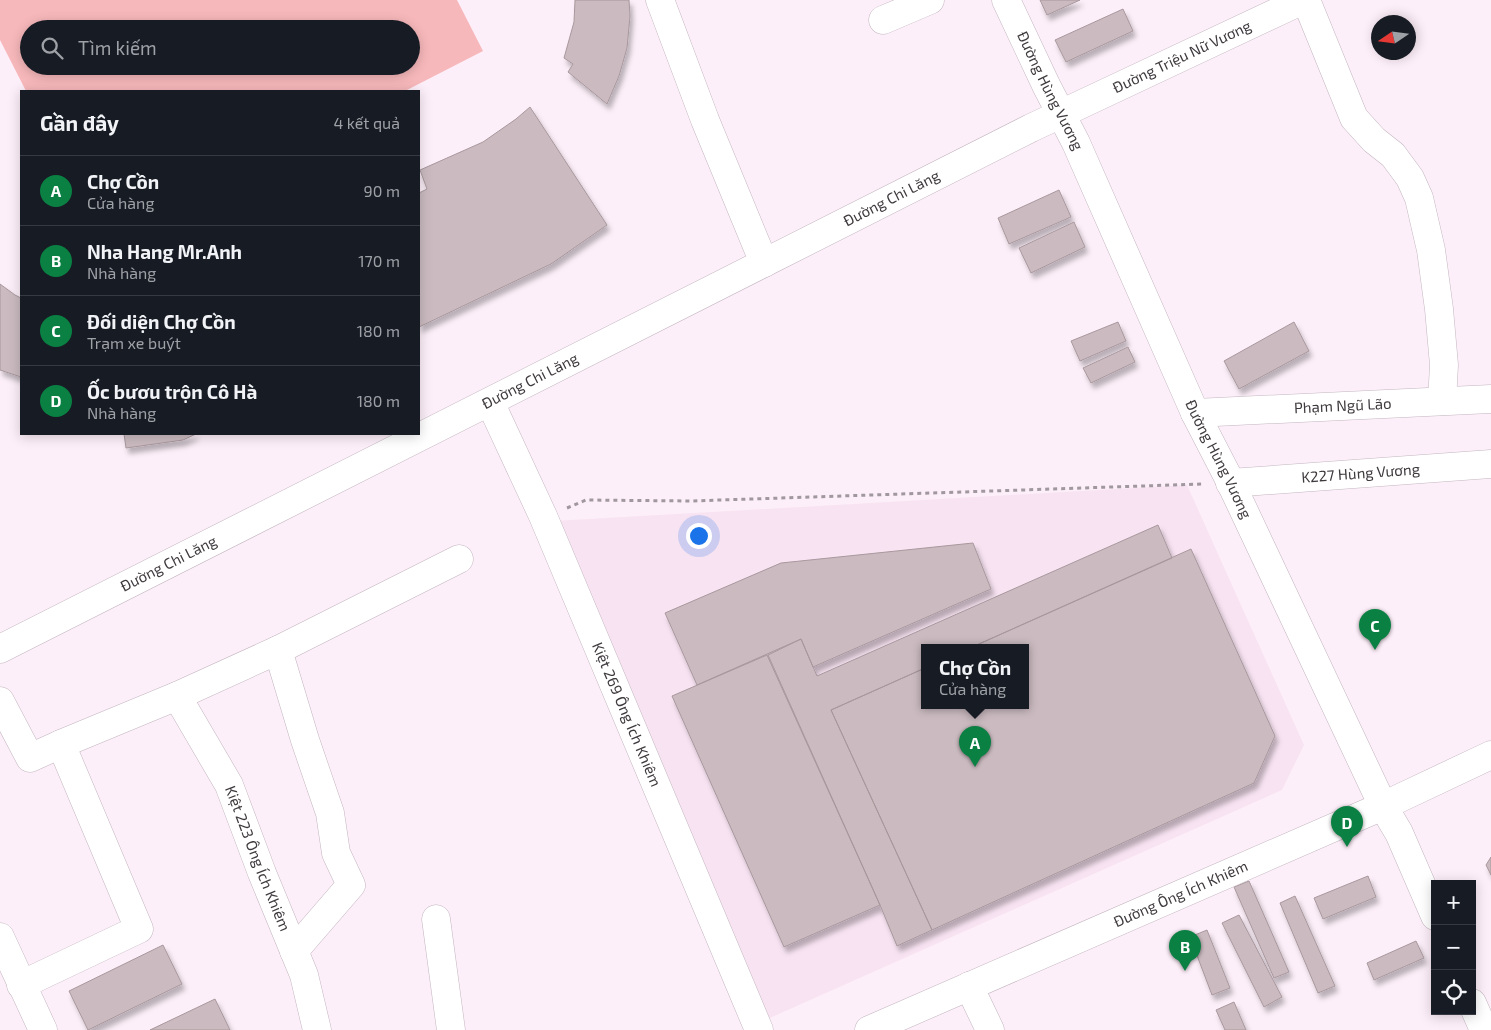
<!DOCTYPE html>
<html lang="vi">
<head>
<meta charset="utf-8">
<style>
  :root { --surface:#171b24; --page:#20242c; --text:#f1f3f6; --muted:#9ea1a6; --line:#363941; --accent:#0b8043 }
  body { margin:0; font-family:"Exo 2",sans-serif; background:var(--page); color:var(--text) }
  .controls { position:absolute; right:15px; bottom:15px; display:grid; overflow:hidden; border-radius:0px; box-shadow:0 2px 12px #0003 }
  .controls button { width:45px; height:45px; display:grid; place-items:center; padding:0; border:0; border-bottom:1px solid var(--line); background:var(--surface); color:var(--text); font:25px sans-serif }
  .compass { position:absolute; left:1371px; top:15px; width:45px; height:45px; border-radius:50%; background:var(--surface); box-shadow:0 2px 12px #0003; rotate:257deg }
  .you { position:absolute; left:698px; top:535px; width:18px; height:18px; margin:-12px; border:4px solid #fff; border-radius:50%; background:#1a73e8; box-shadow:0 0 0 8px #1a73e833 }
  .badge { display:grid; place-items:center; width:32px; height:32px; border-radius:50%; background:var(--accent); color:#fff; font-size:16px; font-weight:700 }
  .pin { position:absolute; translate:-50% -41px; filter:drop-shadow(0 1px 2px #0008) }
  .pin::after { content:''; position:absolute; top:26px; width:18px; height:15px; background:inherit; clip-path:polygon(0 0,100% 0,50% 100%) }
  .popup { position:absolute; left:921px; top:644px; width:108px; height:65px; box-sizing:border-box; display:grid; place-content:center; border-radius:0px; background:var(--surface); filter:drop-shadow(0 1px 4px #0005); font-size:16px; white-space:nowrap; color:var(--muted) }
  .popup b { font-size:19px; color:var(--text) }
  .popup::after { content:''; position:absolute; left:50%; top:100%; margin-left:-10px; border:10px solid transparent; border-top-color:var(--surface) }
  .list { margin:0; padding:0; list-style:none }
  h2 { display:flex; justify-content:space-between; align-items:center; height:65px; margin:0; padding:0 20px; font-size:21px }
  h2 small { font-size:16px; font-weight:400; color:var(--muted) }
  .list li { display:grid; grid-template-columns:32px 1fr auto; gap:15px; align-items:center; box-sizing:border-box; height:70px; padding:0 20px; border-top:1px solid var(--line) }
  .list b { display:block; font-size:19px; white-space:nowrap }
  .list p { margin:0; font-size:16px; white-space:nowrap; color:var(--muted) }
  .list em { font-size:16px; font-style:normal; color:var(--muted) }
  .icon { flex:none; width:28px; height:28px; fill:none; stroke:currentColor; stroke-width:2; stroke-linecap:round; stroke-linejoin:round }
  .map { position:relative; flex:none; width:1491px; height:1030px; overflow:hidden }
  .search { position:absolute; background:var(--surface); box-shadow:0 2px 12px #0003; left:20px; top:20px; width:400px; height:55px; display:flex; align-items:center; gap:12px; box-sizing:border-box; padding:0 18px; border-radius:28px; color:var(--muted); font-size:19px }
  .panel { position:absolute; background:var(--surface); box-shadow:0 2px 12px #0003; left:20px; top:90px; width:400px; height:345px; border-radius:0px }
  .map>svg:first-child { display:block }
  .built { fill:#f8e3f2; fill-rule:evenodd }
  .green { fill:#f7b8bb; fill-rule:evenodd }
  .building { fill:#cbbbc0; stroke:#a8989d; filter:url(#shadow) }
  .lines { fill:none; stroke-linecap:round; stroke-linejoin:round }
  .minor-casing { stroke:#c3b6bf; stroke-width:29 }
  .major-casing { stroke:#c3b6bf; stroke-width:29 }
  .path { stroke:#a1989f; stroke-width:3; stroke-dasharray:4 4; stroke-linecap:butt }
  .minor { stroke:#fff; stroke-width:28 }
  .major { stroke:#fff; stroke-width:28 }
  .labels { text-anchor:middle; stroke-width:4.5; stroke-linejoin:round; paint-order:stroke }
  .street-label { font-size:15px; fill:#3f3a3e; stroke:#fff }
</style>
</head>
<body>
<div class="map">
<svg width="1491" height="1030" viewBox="0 0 1491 1030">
  <defs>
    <filter id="shadow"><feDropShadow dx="3" dy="5.5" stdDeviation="2.5" flood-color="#0004"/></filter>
  </defs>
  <rect width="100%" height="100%" fill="#fdeff9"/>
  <path class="built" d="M1187,485L1304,745L1282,790L763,1021L553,521ZM925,648H1025V706H925Z"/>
  <path class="green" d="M0,0H457L483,51L405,91H26L0,40ZM29,29H411V66H29Z"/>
  <path class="building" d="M575,0H629L630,16L627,48L619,76L607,104L568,72L573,64L564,58L574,22Z
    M1040,0H1080L1047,15Z
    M1123,9L1133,31L1066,62L1055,40Z
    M530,107L607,225L551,264L419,327V193L427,189L420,170L483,142L516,119Z
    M1059,190L1071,217L1009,244L998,218Z
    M1074,222L1085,247L1031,273L1019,248Z
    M0,284L15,295L21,298V377L0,370Z
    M1118,322L1126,341L1080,361L1071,341Z
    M1294,322L1309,351L1239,389L1224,361Z
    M1128,347L1135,362L1091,383L1083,368Z
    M124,434H196L183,440L126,448Z
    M1158,525L1172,558L970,648H925V668L831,710L932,930L897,946L880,905L768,655L801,639L817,676Z
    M973,543L991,589L813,667L801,639L697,685L665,613L781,563Z
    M1191,549L1275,736L1254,783L932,930L831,710L925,668V706H1025V648H970Z
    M767,655L880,905L784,947L672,696Z
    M1491,857V875L1486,865Z
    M1368,876L1376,897L1323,919L1314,898Z
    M1249,881L1289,972L1274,978L1234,887Z
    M1295,896L1335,986L1318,993L1280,903Z
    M1239,915L1282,997L1264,1007L1222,923Z
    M1207,930L1230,988L1212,995L1190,937Z
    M1416,941L1424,958L1374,980L1367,963Z
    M163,945L182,984L88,1030L69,991Z
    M215,999L230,1030H150Z
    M1234,1002L1246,1030H1225L1216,1010Z"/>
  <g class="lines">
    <defs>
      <g id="minor">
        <path d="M660,0L705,120L764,263"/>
        <path id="s1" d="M1006,0L1046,85L1076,143L1195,413L1227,475L1383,806L1399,833L1435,916"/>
        <path d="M1306,0L1354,118L1374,140L1393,155L1410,178L1419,198L1431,250L1439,309L1444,365L1442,401"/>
        <path d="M883,20L930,0"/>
        <path id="s2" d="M490,402L543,516L759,1030"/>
        <path id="s3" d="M1195,413L1491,399"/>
        <path id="s4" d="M1230,483L1491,464"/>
        <path id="s5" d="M0,649L1031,128L1303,0"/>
        <path d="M278,650L459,559"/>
        <path id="s6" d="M177,696L229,785L262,873L304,975L317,1030"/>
        <path d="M0,701L30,758L61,744"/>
        <path d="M436,919L451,1030"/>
        <path d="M21,985L139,929L61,744L177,696L278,650L305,740L330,813L336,853L351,885L294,951"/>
        <path d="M969,986L990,1030"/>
        <path d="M1472,1003L1484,1030"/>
      </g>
      <g id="major">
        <path d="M0,937L43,1030"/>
        <path id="s7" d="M869,1030L1383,806L1491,755"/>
      </g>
    </defs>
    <use href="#minor" class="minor-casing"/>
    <use href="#major" class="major-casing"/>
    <path class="path" d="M567,508L586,500L691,501L1202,484"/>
    <use href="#minor" class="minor"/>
    <use href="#major" class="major"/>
  </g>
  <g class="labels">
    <g class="street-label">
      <text dy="5" stroke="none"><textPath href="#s5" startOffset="1322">Đường Triệu Nữ Vương</textPath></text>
      <text dy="5" stroke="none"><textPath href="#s1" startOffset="101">Đường Hùng Vương</textPath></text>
      <text dy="5" stroke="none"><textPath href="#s5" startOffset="999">Đường Chi Lăng</textPath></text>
      <text dy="5" stroke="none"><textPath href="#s5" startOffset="594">Đường Chi Lăng</textPath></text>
      <text dy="5" stroke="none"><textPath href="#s3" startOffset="148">Phạm Ngũ Lão</textPath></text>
      <text dy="5" stroke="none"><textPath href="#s1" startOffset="506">Đường Hùng Vương</textPath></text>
      <text dy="5" stroke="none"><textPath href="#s4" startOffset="131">K227 Hùng Vương</textPath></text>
      <text dy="5" stroke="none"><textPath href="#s5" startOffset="189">Đường Chi Lăng</textPath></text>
      <text dy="5" stroke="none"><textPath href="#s2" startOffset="341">Kiệt 269 Ông Ích Khiêm</textPath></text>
      <text dy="5" stroke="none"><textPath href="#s6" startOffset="182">Kiệt 223 Ông Ích Khiêm</textPath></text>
      <text dy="5" stroke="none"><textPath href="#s7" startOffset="340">Đường Ông Ích Khiêm</textPath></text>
    </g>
  </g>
</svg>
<div class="controls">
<button>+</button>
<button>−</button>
<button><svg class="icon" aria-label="locate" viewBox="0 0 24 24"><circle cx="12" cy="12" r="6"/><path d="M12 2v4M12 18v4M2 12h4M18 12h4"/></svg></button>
</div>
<svg class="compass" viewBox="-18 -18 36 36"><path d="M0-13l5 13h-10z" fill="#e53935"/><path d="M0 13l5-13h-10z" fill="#9ea1a6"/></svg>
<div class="you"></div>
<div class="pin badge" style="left:975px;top:767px">A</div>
<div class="popup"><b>Chợ Cồn</b>Cửa hàng</div>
<div class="pin badge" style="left:1185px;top:971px">B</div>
<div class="pin badge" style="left:1375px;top:650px">C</div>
<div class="pin badge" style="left:1347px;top:847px">D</div>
<div class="search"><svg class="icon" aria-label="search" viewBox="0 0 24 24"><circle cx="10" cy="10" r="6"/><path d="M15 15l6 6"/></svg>Tìm kiếm</div>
<section class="panel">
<h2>Gần đây<small>4 kết quả</small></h2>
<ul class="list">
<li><span class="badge">A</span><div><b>Chợ Cồn</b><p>Cửa hàng</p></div><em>90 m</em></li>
<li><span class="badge">B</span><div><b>Nha Hang Mr.Anh</b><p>Nhà hàng</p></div><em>170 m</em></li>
<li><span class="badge">C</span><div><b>Đối diện Chợ Cồn</b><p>Trạm xe buýt</p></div><em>180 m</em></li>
<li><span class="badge">D</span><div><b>Ốc bươu trộn Cô Hà</b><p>Nhà hàng</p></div><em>180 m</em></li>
</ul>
</section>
</div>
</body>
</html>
